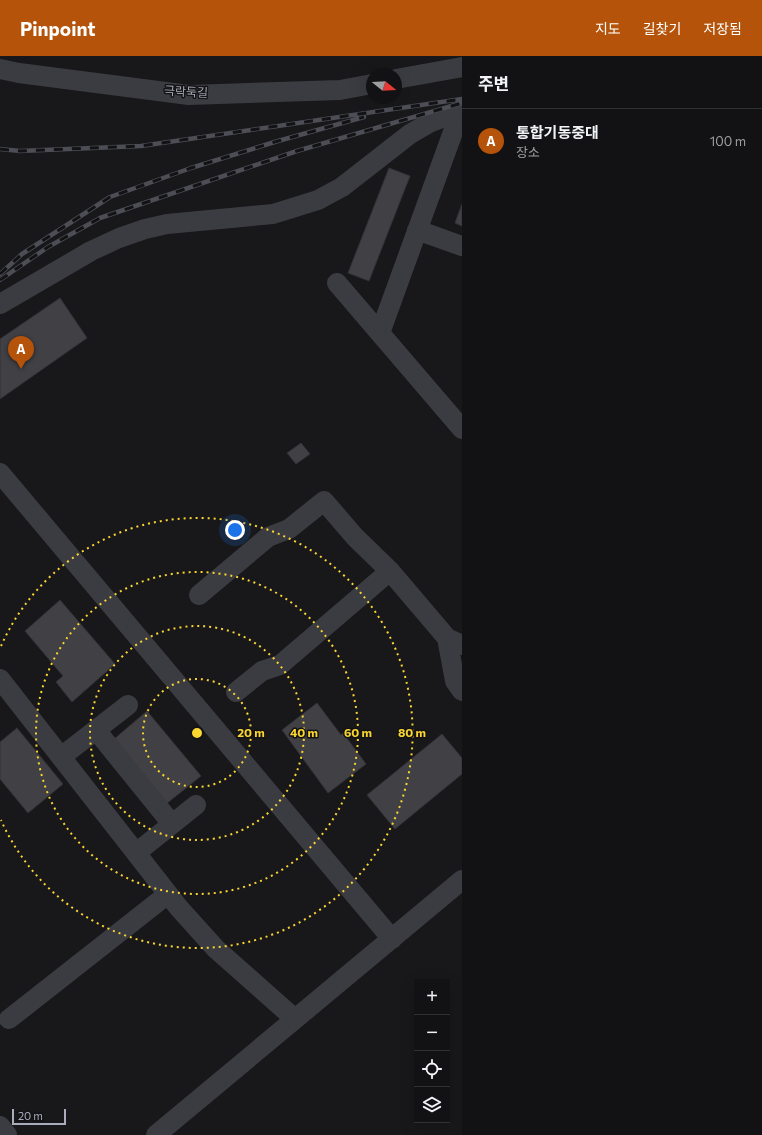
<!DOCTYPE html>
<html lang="ko">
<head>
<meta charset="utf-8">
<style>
  :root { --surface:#121214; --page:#1f2022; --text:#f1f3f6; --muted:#9c9ea0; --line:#313234; --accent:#b45309 }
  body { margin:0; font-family:Commissioner,"Noto Sans KR",sans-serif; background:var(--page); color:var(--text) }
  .controls { position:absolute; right:12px; bottom:12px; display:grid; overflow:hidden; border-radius:0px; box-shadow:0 4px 16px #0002 }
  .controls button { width:36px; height:36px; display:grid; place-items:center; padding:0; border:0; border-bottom:1px solid var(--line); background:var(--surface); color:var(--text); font:20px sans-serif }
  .compass { position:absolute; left:366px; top:12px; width:36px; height:36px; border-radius:50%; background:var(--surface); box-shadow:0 4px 16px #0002; rotate:108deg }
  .scale { position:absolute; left:12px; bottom:10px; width:54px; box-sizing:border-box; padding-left:4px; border:2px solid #aaacbb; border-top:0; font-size:11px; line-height:14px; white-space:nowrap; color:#aaacbb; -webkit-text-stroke:3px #131315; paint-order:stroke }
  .you { position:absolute; left:235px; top:474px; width:14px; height:14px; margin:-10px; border:3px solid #fff; border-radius:50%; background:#1a73e8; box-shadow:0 0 0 6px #1a73e833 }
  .badge { display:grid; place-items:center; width:26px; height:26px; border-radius:50%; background:var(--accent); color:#fff; font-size:13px; font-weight:700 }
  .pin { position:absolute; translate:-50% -33px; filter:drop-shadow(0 1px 2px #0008) }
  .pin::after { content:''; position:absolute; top:21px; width:14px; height:12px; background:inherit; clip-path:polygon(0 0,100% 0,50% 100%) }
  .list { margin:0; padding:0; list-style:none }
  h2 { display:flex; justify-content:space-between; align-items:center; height:52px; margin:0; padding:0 16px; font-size:17px }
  h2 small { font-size:13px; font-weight:400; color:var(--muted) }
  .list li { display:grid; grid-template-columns:26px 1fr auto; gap:12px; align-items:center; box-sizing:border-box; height:64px; padding:0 16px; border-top:1px solid var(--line) }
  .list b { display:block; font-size:15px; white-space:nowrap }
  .list p { margin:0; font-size:13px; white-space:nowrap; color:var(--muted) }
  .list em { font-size:13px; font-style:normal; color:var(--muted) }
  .icon { flex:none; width:22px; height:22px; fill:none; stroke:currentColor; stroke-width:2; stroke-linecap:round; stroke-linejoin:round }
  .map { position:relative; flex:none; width:462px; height:1079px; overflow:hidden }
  header { display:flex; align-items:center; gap:24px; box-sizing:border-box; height:56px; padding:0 20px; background:var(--accent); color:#fff }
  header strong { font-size:19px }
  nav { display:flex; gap:22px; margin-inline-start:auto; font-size:14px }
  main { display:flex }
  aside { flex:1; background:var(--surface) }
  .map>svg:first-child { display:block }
  .building { fill:#404045; stroke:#333237 }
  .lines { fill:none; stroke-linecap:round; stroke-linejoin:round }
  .minor { stroke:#3b3b42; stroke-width:20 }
  .rail-casing { stroke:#4c4d55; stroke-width:4.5 }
  .rail { stroke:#131315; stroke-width:3; stroke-dasharray:9; stroke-linecap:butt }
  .ring { fill:none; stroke:#fbd530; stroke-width:2; stroke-dasharray:2 4 }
  .labels { text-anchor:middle; stroke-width:3; stroke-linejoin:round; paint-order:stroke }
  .street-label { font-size:12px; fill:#aaacbb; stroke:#131315 }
  .centre { fill:#fbd530; stroke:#131315; stroke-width:2 }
  .ring-label { font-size:12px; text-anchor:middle; font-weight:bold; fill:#fbd530; stroke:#131315; stroke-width:3; stroke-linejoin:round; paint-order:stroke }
</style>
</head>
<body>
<header>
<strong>Pinpoint</strong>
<nav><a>지도</a><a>길찾기</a><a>저장됨</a></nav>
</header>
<main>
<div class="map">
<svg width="462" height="1079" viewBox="0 0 462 1079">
  <rect width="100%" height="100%" fill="#18181a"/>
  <path class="building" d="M389,112L410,120L369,225L348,217Z
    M462,148V170L455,167Z
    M60,242L87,282L0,343V283Z
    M301,387L310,398L296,408L287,397Z
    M60,544L115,608L72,646L56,626L63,620L25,575Z
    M317,647L341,679L343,677L366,708L328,737L282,674Z
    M147,655L201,720L166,748L113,684Z
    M17,672L63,728L28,757L0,723V686Z
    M442,678L462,702V718L395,773L367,739Z"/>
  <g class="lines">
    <path class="minor" d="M0,13L19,17L189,39L340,34L372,28
      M396,23L462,11
      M417,174L462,190
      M337,227L462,373
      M0,248L91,195L119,182L145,173L167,168L273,158L318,144L342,131L410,78L429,67L462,54
      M380,277L461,54
      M0,417L392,883
      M199,539L268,481L289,473L324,445L355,481L390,515L447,582
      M462,589L447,582L455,625L462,635
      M0,623L179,852L216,893L295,963
      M236,636L262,615L280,609L390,515
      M96,674L172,768
      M61,701L128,649
      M136,797L196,749
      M9,963L168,838
      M0,1070L7,1079
      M156,1079L462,824"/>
    <defs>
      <path id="rail" d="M0,93L20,95L141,90L462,43
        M0,218L22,198L110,141L191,112L278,85L364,61
        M0,224L48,191L100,162L297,95L462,47"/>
    </defs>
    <use href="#rail" class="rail-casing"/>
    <use href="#rail" class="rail"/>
  </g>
  <g class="ring">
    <circle cx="197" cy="677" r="54"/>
    <circle cx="197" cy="677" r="107"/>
    <circle cx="197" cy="677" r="161"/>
    <path d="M1 590A215 215 0 1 1 1 764"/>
  </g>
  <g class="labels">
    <g class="street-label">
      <text transform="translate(186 36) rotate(3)" y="4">극락둑길</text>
    </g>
  </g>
  <circle cx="197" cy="677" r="6" class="centre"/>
  <g class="ring-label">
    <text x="251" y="681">20 m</text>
    <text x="304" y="681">40 m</text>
    <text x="358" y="681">60 m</text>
    <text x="412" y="681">80 m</text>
  </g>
</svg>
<div class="controls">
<button>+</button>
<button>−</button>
<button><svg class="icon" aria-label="locate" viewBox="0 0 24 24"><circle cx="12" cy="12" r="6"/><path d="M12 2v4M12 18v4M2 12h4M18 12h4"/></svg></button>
<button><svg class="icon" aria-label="layers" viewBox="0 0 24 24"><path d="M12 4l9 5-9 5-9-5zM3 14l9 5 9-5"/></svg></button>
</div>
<svg class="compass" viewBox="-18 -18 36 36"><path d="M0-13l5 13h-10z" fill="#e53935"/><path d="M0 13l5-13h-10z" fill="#9c9ea0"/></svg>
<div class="scale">20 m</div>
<div class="you"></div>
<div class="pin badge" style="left:21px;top:313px">A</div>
</div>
<aside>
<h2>주변<small></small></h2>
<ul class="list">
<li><span class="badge">A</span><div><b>통합기동중대</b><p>장소</p></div><em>100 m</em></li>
</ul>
</aside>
</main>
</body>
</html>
